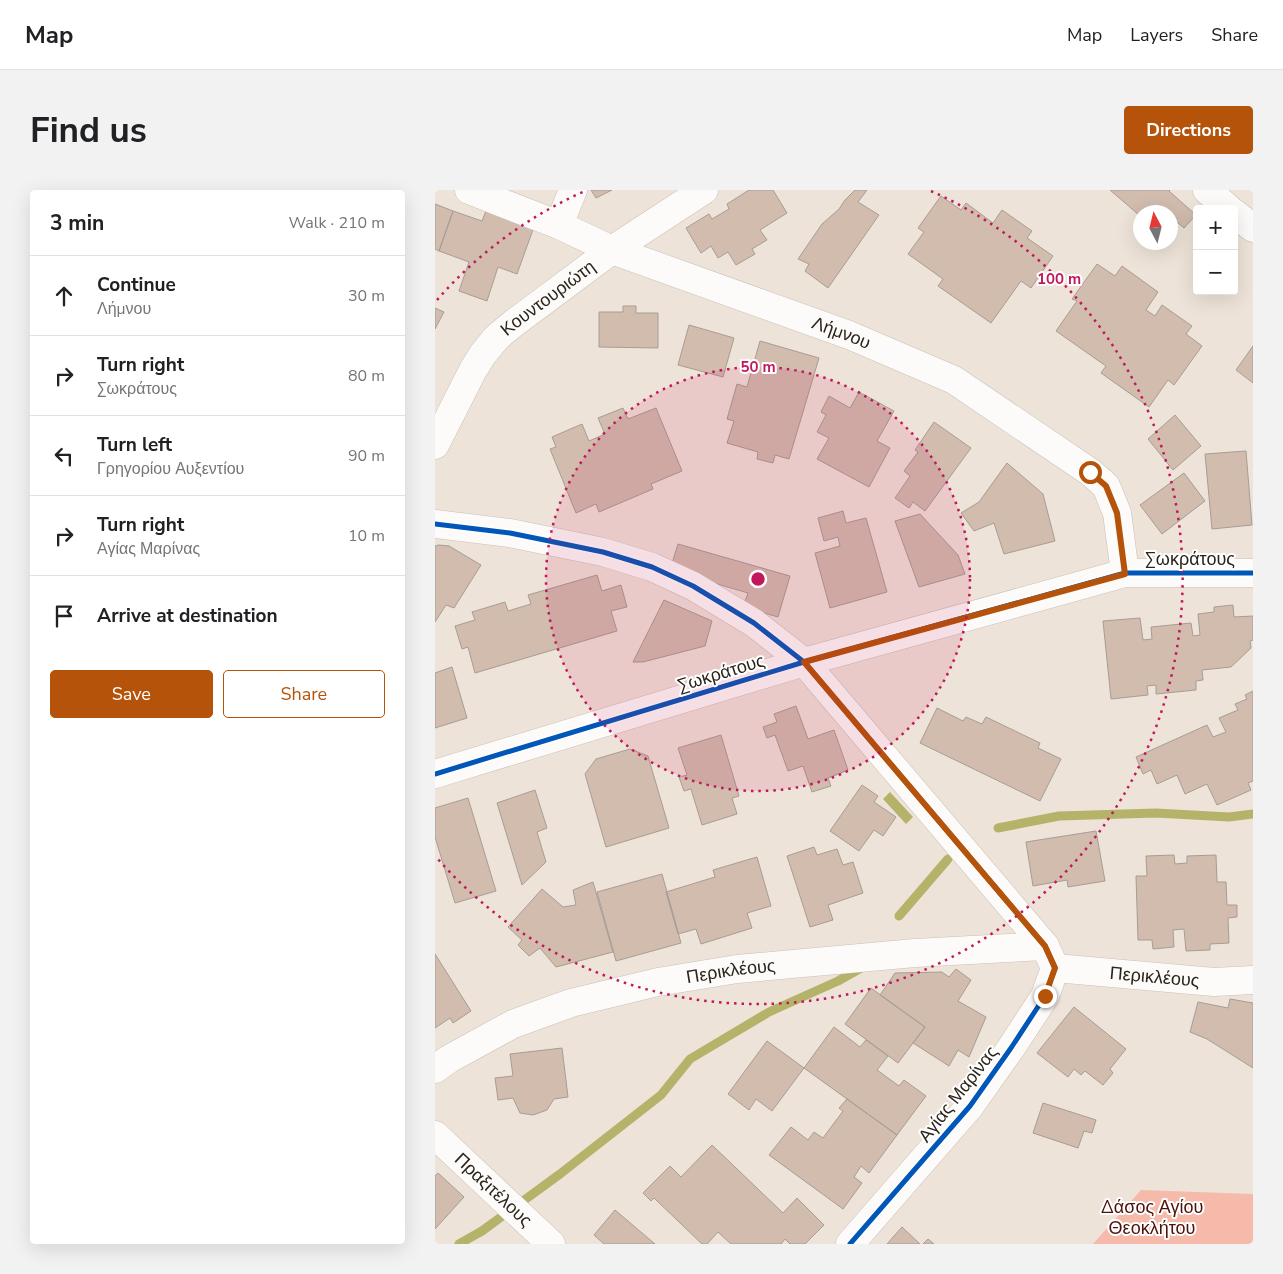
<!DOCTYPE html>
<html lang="en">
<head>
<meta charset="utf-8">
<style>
  :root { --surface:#fff; --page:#f2f2f2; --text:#202124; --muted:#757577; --line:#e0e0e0; --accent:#b45309 }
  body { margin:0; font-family:"Nunito Sans",sans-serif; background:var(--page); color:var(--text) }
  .controls { position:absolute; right:15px; top:15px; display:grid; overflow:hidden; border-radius:5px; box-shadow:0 5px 20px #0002 }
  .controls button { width:45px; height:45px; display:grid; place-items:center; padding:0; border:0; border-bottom:1px solid var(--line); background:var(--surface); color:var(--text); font:25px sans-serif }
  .compass { position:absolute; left:698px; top:15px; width:45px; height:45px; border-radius:50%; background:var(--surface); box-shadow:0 5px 20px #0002; rotate:353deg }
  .stop { position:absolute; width:15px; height:15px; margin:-11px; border:4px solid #b45309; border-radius:50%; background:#fff }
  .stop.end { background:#b45309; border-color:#fff; box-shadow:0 1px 5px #0008 }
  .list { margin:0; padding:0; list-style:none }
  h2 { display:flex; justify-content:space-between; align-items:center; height:65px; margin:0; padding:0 20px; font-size:21px }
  h2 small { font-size:16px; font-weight:400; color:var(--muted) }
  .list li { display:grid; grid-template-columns:32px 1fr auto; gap:15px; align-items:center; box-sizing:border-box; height:80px; padding:0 20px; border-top:1px solid var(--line) }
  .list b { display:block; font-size:19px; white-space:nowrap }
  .list p { margin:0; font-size:16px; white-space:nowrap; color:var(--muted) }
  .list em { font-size:16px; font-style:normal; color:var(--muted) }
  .actions { display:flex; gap:10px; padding:15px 20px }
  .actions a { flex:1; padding:11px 0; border:1px solid var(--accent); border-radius:5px; text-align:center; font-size:18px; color:var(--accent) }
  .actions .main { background:var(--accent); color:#fff }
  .icon { flex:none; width:28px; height:28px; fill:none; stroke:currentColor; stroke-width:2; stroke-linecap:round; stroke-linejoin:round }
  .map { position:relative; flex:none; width:818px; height:1054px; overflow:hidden; border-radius:5px }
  header { display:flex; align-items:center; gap:30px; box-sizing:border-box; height:70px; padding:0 25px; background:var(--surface); border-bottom:1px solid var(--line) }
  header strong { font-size:24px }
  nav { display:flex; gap:28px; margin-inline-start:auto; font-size:18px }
  .intro { display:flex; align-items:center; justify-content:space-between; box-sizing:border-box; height:120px; padding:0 30px }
  h1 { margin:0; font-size:35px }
  .button { padding:12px 22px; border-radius:5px; background:var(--accent); color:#fff; font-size:18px; font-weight:700 }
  main { display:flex; gap:30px; padding:0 30px }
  aside { flex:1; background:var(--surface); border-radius:5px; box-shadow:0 5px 20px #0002 }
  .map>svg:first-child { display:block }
  .forest { fill:#f6baab }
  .water { fill:#b4b369 }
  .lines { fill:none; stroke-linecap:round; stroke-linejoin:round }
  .stream { stroke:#b4b369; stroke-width:9 }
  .building { fill:#d1bcae; stroke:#a69d95 }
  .minor-casing { stroke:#c9c0b7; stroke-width:29 }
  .minor { stroke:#fcfbf9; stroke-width:28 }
  .cycleway-casing { stroke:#fff; stroke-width:8 }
  .cycleway { stroke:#0057b8; stroke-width:5 }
  .route { stroke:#b45309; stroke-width:6 }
  .ring { fill:none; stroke:#c2185b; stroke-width:2.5; stroke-dasharray:2.5 5 }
  .labels { text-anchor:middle; stroke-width:4; stroke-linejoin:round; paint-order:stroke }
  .street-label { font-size:18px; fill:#2b241b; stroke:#fff }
  .park-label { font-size:18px; fill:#4e110a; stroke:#fff }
  .centre { fill:#c2185b; stroke:#fff; stroke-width:2.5 }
  .ring-label { font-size:15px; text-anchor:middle; font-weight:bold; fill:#c2185b; stroke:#fff; stroke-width:4; stroke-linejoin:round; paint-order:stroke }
</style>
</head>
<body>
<header>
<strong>Map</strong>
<nav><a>Map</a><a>Layers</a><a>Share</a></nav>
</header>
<div class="intro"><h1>Find us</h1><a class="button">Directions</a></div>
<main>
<aside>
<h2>3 min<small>Walk · 210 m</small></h2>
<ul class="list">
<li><svg class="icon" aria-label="ahead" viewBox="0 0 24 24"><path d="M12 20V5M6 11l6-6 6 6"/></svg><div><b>Continue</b><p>Λήμνου</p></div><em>30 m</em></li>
<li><svg class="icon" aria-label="right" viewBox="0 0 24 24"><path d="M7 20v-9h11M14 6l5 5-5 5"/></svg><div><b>Turn right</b><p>Σωκράτους</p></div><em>80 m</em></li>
<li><svg class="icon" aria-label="left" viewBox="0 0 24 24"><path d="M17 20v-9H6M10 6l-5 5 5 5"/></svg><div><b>Turn left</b><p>Γρηγορίου Αυξεντίου</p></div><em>90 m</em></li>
<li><svg class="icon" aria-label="right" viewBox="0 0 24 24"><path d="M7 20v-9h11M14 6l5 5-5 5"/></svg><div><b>Turn right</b><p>Αγίας Μαρίνας</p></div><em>10 m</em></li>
<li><svg class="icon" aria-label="arrive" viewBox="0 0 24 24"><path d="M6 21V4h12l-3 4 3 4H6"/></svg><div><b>Arrive at destination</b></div></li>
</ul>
<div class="actions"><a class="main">Save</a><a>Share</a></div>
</aside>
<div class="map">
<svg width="818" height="1054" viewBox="0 0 818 1054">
  <rect width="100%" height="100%" fill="#eee3d8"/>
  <path class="forest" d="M706,1000L818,1004V1054H658Z"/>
  <path class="water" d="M455,602L478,627L471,634L448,609Z"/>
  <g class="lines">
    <path class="stream" d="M563,638L624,626L721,623L794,627L818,624
      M464,726L513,669
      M24,1054L47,1041L125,984L226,905L255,869L334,822L403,791L426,778"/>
  </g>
  <path class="building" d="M156,0H177L161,8Z
    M314,0H338L352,23L325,40L332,50L317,59L320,64L301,75L293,62L283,68L276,56L266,63L251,38L274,24L277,29L294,19L292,14Z
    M420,0H432L423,12L444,25L393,98L370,81L374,74L363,69L387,34L404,19L410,10Z
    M675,0H735L734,1L761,25L749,38L736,27V22H716L711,18L704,25Z
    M506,6L526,20L531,13L558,33L567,20L597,41L592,48L618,66L596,98L586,91L556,133L503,96L508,89L473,64L489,42L483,38Z
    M0,14L18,21L4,61L0,59Z
    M18,21L47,31L51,21L99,37L82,84L63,77L52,111L24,101L34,72L4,61Z
    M662,74L680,86L687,76L723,102L711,120L720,126L727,115L757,136L751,144L767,156L739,195L733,190L714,217L666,183L671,176L621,141L642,111L637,109Z
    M188,116H201V123H223V158L164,157V122H188Z
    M0,118L9,122L0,139Z
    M254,135L299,148L288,187L243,175Z
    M325,151L384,168L354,269L340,265L338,273L322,269L323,262L292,253L299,231L292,229L302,194L312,197Z
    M818,156V193L801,180Z
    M424,202L459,221L442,251L455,258L434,297L382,269L394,248L382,242L391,225L386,222L394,206L415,218Z
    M188,218L193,229L221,218L247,281L216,294L218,299L164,322L161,314L141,323L115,259L121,257L117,247L147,234L154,251L170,244L163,228Z
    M740,225L766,256L738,280L713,249Z
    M499,232L536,258L490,321L478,312L474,318L460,308L475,286L469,281L483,262L480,260Z
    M811,261L817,335L777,339L770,264Z
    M572,273L608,304L620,351L569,364L559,333L539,341L526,323L544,312Z
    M749,283L770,311L727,344L705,315Z
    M408,321L411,333L431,328L452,402L395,418L380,363L405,356L403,347L389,351L383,328Z
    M485,324L523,365L530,384L484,397L460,331Z
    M243,354L355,386L343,427L308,417L313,403L235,380Z
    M4,355L14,356L46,375L19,418L11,415L0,432V356Z
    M162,385L167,401L186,395L192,417L176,421L182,441L40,483L33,457L27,459L20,436L40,430L37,422L70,412L73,421L96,414L93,405Z
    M229,410L277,431L270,456L208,472H198Z
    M798,415L799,427L818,426V450L815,451L816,458L796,477L767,480L768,490L761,491V500L721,504V495L712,496L713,505L676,509L668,431L705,428L708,450L717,449L716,437L756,433L758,446L765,445L763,424L779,422V417Z
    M17,477L32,528L0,538V483Z
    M818,501V591L813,593L816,600L782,615L772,594L750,604L742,585L722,594L716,580L708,584L701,567L772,535L778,547L791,542L784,528L803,520L800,514L812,509L810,505Z
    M361,516L373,549L399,540L413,580L393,588L396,596L377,602L368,576L353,581L340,545L332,548L328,537L342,532L339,524Z
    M502,518L528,531L531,527L547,534L551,527L605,553L603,558L626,569L605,611L485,553Z
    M286,545L304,606L297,608L302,624L267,635L256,599L249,601L244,587L252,585L243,558Z
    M195,559L213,566L234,638L171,657L150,584L161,569Z
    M427,595L443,606L439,612L461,627L448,646L439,640L424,661L395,641Z
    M100,600L112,638L102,642L111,672L87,695L62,613Z
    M33,608L61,701L20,713L0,647V618Z
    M661,641L670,691L633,697L632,690L598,696L591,652Z
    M379,657L382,665L402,659L408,675L418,672L428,703L393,715L398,730L375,737L352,666Z
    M739,665L740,674L752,673V666L781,665L782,692H791L792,715H802V727L793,728L794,753L775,754V760L751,761L749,739L738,740L739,757L718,759L717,750H703L701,686H712L711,666Z
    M322,667L336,716L312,723L317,738L266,754L261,739L243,744L231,702L280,687L278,680Z
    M227,684L246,753L181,771L162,702Z
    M158,692L178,762L121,777L105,758L94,766L83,755L87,750L73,737L107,699L128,717L141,715L138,700Z
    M0,764L36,821L18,833L15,828L0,838Z
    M521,779L536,790L523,811L551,827L534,867L523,860L514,876L478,853L490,837L445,805L460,783L507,782L514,787Z
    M436,798L490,837L463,873L410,834Z
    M795,809L818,813V878L772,849L755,842L763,812L793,818Z
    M639,817L691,859L675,879L678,883L668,895L650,881L646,885L639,879L633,887L602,863Z
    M399,837L425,857L431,850L453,866L442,880L464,896L469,890L491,906L462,945L369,878Z
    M332,851L369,878L337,921L321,909L314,920L293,904Z
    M127,858L133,907L119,909L112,920L98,925L85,923L78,908L63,910L60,888L78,886L75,864Z
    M412,909L462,945L434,983L426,976L419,987L427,993L408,1019L334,965L356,937L373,950L379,942L388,948L408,921L404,918Z
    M608,913L661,930L657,943L649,941L643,958L598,943Z
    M277,955L348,1023L362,1008L389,1035L370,1054H355L350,1049L346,1054H296L283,1042L272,1054H267L219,1008L216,1011L208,1003L235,976L246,987Z
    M3,983L29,1007L0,1039V986Z
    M180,1020L220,1054H169L159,1045Z
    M467,1037L485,1054H452Z
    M493,1049L499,1054H488Z"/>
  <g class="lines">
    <defs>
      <g id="minor">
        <path id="s1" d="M34,0L124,35L177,60L414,145L519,190L655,282L671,296L682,323L690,383"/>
        <path d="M772,0L794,19"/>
        <path d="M799,23L818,38"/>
        <path d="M124,35L138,0"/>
        <path id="s2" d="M0,255L38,180L48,164L62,147L79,133L177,60L269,0"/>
        <path d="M0,334L75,343L168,362L217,377L258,396L319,433L369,472L610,756L620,778L610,806L576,858L535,916L415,1054"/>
        <path d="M0,584L369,472L690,383H818"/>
        <path id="s3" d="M620,778L779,792L818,790"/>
        <path id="s4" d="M0,879L14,869L78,834L136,813L223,792L302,779L480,763L610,756"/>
        <path id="s5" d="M0,945L116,1054"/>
      </g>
    </defs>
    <use href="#minor" class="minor-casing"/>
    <use href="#minor" class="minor"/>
    <defs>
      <path id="cycleway" d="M0,334L75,343L168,362L217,377L258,396L319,433L369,472L610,756L620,778L610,806L576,858L535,916L415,1054
        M0,584L369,472L690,383H818"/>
    </defs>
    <use href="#cycleway" class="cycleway-casing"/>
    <use href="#cycleway" class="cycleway"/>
  </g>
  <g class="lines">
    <path class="route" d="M610,806L620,778L610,756L369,472L690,384L682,323L671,296L655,282"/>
  </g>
  <circle cx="323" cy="389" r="212" fill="#c2185b" fill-opacity=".12"/>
  <g class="ring">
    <circle cx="323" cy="389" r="212"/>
    <path d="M2 110A425 425 0 0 1 150 1M496 1A425 425 0 1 1 2 668"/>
  </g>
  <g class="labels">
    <g class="street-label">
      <text dy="6" stroke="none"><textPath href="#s2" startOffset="189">Κουντουριώτη</textPath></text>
      <text dy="6" stroke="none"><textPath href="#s1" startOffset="399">Λήμνου</textPath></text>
      <text x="755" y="375">Σωκράτους</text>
      <text transform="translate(286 483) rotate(-17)" y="6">Σωκράτους</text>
      <text dy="6" stroke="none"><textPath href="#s4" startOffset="315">Περικλέους</textPath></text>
      <text dy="6" stroke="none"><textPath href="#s3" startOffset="100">Περικλέους</textPath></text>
      <text transform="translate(523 904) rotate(-52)" y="6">Αγίας Μαρίνας</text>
      <text dy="6" stroke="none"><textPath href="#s5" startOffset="80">Πραξιτέλους</textPath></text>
    </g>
    <g class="park-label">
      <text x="717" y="1023">Δάσος Αγίου<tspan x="717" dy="21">Θεοκλήτου</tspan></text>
    </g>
  </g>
  <circle cx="323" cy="389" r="8" class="centre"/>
  <g class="ring-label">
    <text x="624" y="94">100 m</text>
    <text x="323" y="182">50 m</text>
  </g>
</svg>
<div class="controls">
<button>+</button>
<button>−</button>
</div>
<svg class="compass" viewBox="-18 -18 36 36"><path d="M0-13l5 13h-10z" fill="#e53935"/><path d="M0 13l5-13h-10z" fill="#757577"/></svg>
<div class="stop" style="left:655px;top:282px"></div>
<div class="stop end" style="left:610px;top:806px"></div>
</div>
</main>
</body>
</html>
